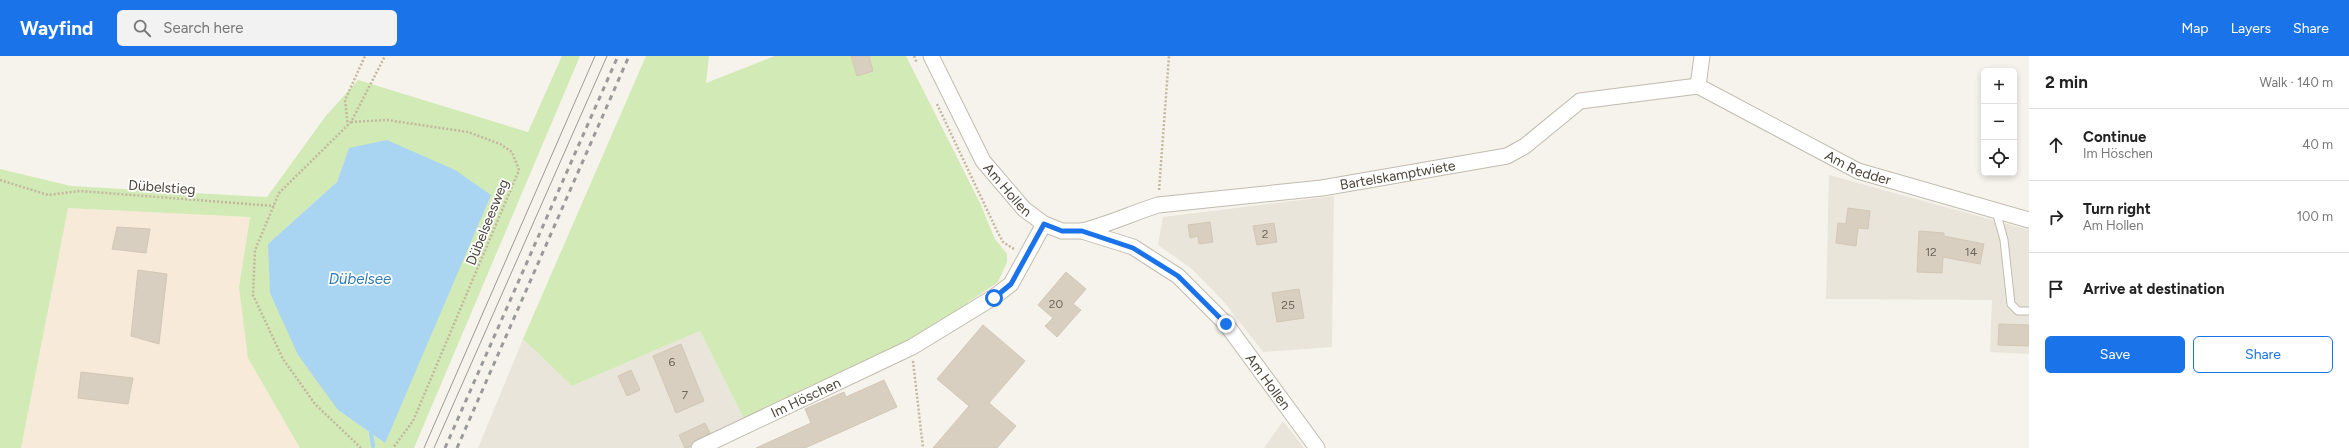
<!DOCTYPE html>
<html lang="en">
<head>
<meta charset="utf-8">
<style>
  :root { --surface:#fff; --page:#f2f2f2; --text:#222; --muted:#767676; --line:#e0e0e0; --accent:#1a73e8 }
  body { margin:0; font-family:Figtree,sans-serif; background:var(--page); color:var(--text) }
  .controls { position:absolute; right:12px; top:12px; display:grid; overflow:hidden; border-radius:6px; box-shadow:0 2px 6px #0003 }
  .controls button { width:36px; height:36px; display:grid; place-items:center; padding:0; border:0; border-bottom:1px solid var(--line); background:var(--surface); color:var(--text); font:20px sans-serif }
  .stop { position:absolute; width:12px; height:12px; margin:-9px; border:3px solid #1a73e8; border-radius:50%; background:#fff }
  .stop.end { background:#1a73e8; border-color:#fff; box-shadow:0 1px 4px #0008 }
  .list { margin:0; padding:0; list-style:none }
  h2 { display:flex; justify-content:space-between; align-items:center; height:52px; margin:0; padding:0 16px; font-size:17px }
  h2 small { font-size:13px; font-weight:400; color:var(--muted) }
  .list li { display:grid; grid-template-columns:26px 1fr auto; gap:12px; align-items:center; box-sizing:border-box; height:72px; padding:0 16px; border-top:1px solid var(--line) }
  .list b { display:block; font-size:15px; white-space:nowrap }
  .list p { margin:0; font-size:13px; white-space:nowrap; color:var(--muted) }
  .list em { font-size:13px; font-style:normal; color:var(--muted) }
  .actions { display:flex; gap:8px; padding:12px 16px }
  .actions a { flex:1; padding:9px 0; border:1px solid var(--accent); border-radius:6px; text-align:center; font-size:14px; color:var(--accent) }
  .actions .main { background:var(--accent); color:#fff }
  .icon { flex:none; width:22px; height:22px; fill:none; stroke:currentColor; stroke-width:2; stroke-linecap:round; stroke-linejoin:round }
  .map { position:relative; flex:none; width:2029px; height:392px; overflow:hidden }
  header { display:flex; align-items:center; gap:24px; box-sizing:border-box; height:56px; padding:0 20px; background:var(--accent); color:#fff }
  header strong { font-size:19px }
  nav { display:flex; gap:22px; margin-inline-start:auto; font-size:14px }
  .search { width:280px; height:36px; background:var(--page); display:flex; align-items:center; gap:10px; box-sizing:border-box; padding:0 14px; border-radius:6px; color:var(--muted); font-size:15px }
  main { display:flex }
  aside { flex:1; background:var(--surface) }
  .map>svg:first-child { display:block }
  .residential { fill:#eae5da }
  .commercial { fill:#f7ead8 }
  .green { fill:#d2eab5; fill-rule:evenodd }
  .water { fill:#a9d4f2 }
  .lines { fill:none; stroke-linecap:round; stroke-linejoin:round }
  .stream { stroke:#a9d4f2; stroke-width:4 }
  .building { fill:#d8cfc1; stroke:#d3c7b4 }
  .lane-casing { stroke:#c2bbae; stroke-width:9 }
  .street-casing { stroke:#c2bbae; stroke-width:17 }
  .path { stroke:#c4b79f; stroke-width:2.5; stroke-dasharray:2 2; stroke-linecap:butt }
  .lane { stroke:#fff; stroke-width:7 }
  .street { stroke:#fff; stroke-width:15 }
  .tram { stroke:#9a9a9a; stroke-width:1 }
  .rail { stroke:#9a9a9a; stroke-width:3; stroke-dasharray:5 5; stroke-linecap:butt }
  .route { stroke:#1a73e8; stroke-width:5 }
  .labels { text-anchor:middle; stroke-width:3.5; stroke-linejoin:round; paint-order:stroke }
  .number-label { font-size:12px; fill:#6e675b }
  .street-label { font-size:14px; fill:#4b4439; stroke:#fff }
  .water-label { font-size:15px; font-style:italic; fill:#2e7ab2; stroke:#fff }
</style>
</head>
<body>
<header>
<strong>Wayfind</strong>
<div class="search"><svg class="icon" aria-label="search" viewBox="0 0 24 24"><circle cx="10" cy="10" r="6"/><path d="M15 15l6 6"/></svg>Search here</div>
<nav><a>Map</a><a>Layers</a><a>Share</a></nav>
</header>
<main>
<div class="map">
<svg width="2029" height="392" viewBox="0 0 2029 392">
  <rect width="100%" height="100%" fill="#f6f3ec"/>
  <path class="residential" d="M1829,119L2029,174V298L1990,296L1992,244L1826,243Z
    M1334,140L1332,291L1263,296L1225,247L1192,213L1158,189L1163,161Z
    M700,275L746,367L692,392H478L523,283L572,330Z
    M1283,365L1304,392H1264Z"/>
  <path class="commercial" d="M67,152L250,161L239,231L276,349L300,392H21Z"/>
  <path class="green" d="M562,0H580L414,392H300L248,302L239,231L250,161L68,152L21,392H0V113L71,130L267,141L325,61L358,24L528,76ZM349,92L385,387L338,354L268,188L337,126Z
    M646,0H709L706,27L775,0H906L980,147L995,183L1007,198V206L998,226L926,275L746,367L700,275L572,330L523,283Z"/>
  <path class="water" d="M387,84L455,114L491,139L385,387L338,354L298,299L270,237L268,188L337,126L349,92Z"/>
  <g class="lines">
    <path class="stream" d="M371,377L373,390"/>
  </g>
  <path class="building" d="M851,0H869L873,15L857,20Z
    M1848,152L1870,155L1868,173L1858,172L1856,190L1836,187L1838,167L1846,168Z
    M1210,166L1213,186L1199,188L1198,180L1190,182L1188,169Z
    M1274,167L1277,186L1257,189L1253,170Z
    M117,171L150,173L146,197L112,193Z
    M1919,175L1944,177V180L1984,188L1980,208L1943,201L1942,217L1917,216Z
    M138,214L167,218L159,288L131,280Z
    M1066,216L1086,233L1073,248L1081,254L1057,281L1045,270L1053,262L1038,249Z
    M1299,233L1304,262L1277,266L1272,237Z
    M1999,268L2029,269V290L1998,289Z
    M983,269L1025,305L989,347L1016,370L997,392H933L969,350L937,323Z
    M681,288L704,345L676,357L653,300Z
    M631,314L640,334L627,340L618,320Z
    M81,316L133,322L128,348L78,342Z
    M884,324L897,351L805,392H756L811,367L805,353L844,336L846,341Z
    M705,367L710,377L695,384L690,391L685,392L679,379Z"/>
  <g class="lines">
    <defs>
      <path id="lane" d="M1996,155L2004,184L2011,248L2018,255H2029"/>
      <g id="street">
        <path id="s1" d="M931,0L983,105L1024,153L1044,168L1062,175H1082L1133,191L1178,220L1226,268L1317,392"/>
        <path id="s2" d="M1698,30L1858,115L2029,164"/>
        <path d="M1698,30L1702,0"/>
        <path id="s3" d="M1082,175C1108,169 1132,157 1158,149L1322,132L1507,100L1525,90L1580,45L1698,30"/>
        <path id="s4" d="M699,392L912,291L994,241L1011,228L1044,168"/>
      </g>
    </defs>
    <use href="#lane" class="lane-casing"/>
    <use href="#street" class="street-casing"/>
    <path class="path" d="M914,0L917,7
      M937,48L998,177L1003,186L1014,193
      M351,66L387,64L468,76L500,88L512,96L519,114L413,365L393,392
      M348,70L345,44L365,0
      M0,124L48,139L80,135L274,150
      M1159,134L1169,0
      M913,305L923,392
      M361,392L315,348L283,303L253,239L255,194L279,137L351,66L385,0"/>
    <use href="#lane" class="lane"/>
    <use href="#street" class="street"/>
    <path class="tram" d="M424,392L595,0
      M434,392L607,0"/>
    <path class="rail" d="M445,392L618,0
      M457,392L629,0"/>
  </g>
  <g class="lines">
    <path class="route" d="M994,242L1011,228L1044,168L1062,175H1082L1133,192L1178,220L1226,268"/>
  </g>
  <g class="labels">
    <g class="number-label">
      <text x="1265" y="182">2</text>
      <text x="1931" y="200">12</text>
      <text x="1971" y="200">14</text>
      <text x="1056" y="252">20</text>
      <text x="1288" y="253">25</text>
      <text x="672" y="310">6</text>
      <text x="685" y="343">7</text>
    </g>
    <g class="street-label">
      <text dy="5" stroke="none"><textPath href="#s2" startOffset="180">Am Redder</textPath></text>
      <text dy="5" stroke="none"><textPath href="#s3" startOffset="322">Bartelskamptwiete</textPath></text>
      <text transform="translate(162 131) rotate(4)" y="5">Dübelstieg</text>
      <text dy="5" stroke="none"><textPath href="#s1" startOffset="155">Am Hollen</textPath></text>
      <text transform="translate(487 166) rotate(-68)" y="5">Dübelseesweg</text>
      <text dy="5" stroke="none"><textPath href="#s1" startOffset="491">Am Hollen</textPath></text>
      <text dy="5" stroke="none"><textPath href="#s4" startOffset="118">Im Höschen</textPath></text>
    </g>
    <g class="water-label">
      <text x="360" y="228">Dübelsee</text>
    </g>
  </g>
</svg>
<div class="controls">
<button>+</button>
<button>−</button>
<button><svg class="icon" aria-label="locate" viewBox="0 0 24 24"><circle cx="12" cy="12" r="6"/><path d="M12 2v4M12 18v4M2 12h4M18 12h4"/></svg></button>
</div>
<div class="stop" style="left:994px;top:242px"></div>
<div class="stop end" style="left:1226px;top:268px"></div>
</div>
<aside>
<h2>2 min<small>Walk · 140 m</small></h2>
<ul class="list">
<li><svg class="icon" aria-label="ahead" viewBox="0 0 24 24"><path d="M12 20V5M6 11l6-6 6 6"/></svg><div><b>Continue</b><p>Im Höschen</p></div><em>40 m</em></li>
<li><svg class="icon" aria-label="right" viewBox="0 0 24 24"><path d="M7 20v-9h11M14 6l5 5-5 5"/></svg><div><b>Turn right</b><p>Am Hollen</p></div><em>100 m</em></li>
<li><svg class="icon" aria-label="arrive" viewBox="0 0 24 24"><path d="M6 21V4h12l-3 4 3 4H6"/></svg><div><b>Arrive at destination</b></div></li>
</ul>
<div class="actions"><a class="main">Save</a><a>Share</a></div>
</aside>
</main>
</body>
</html>
